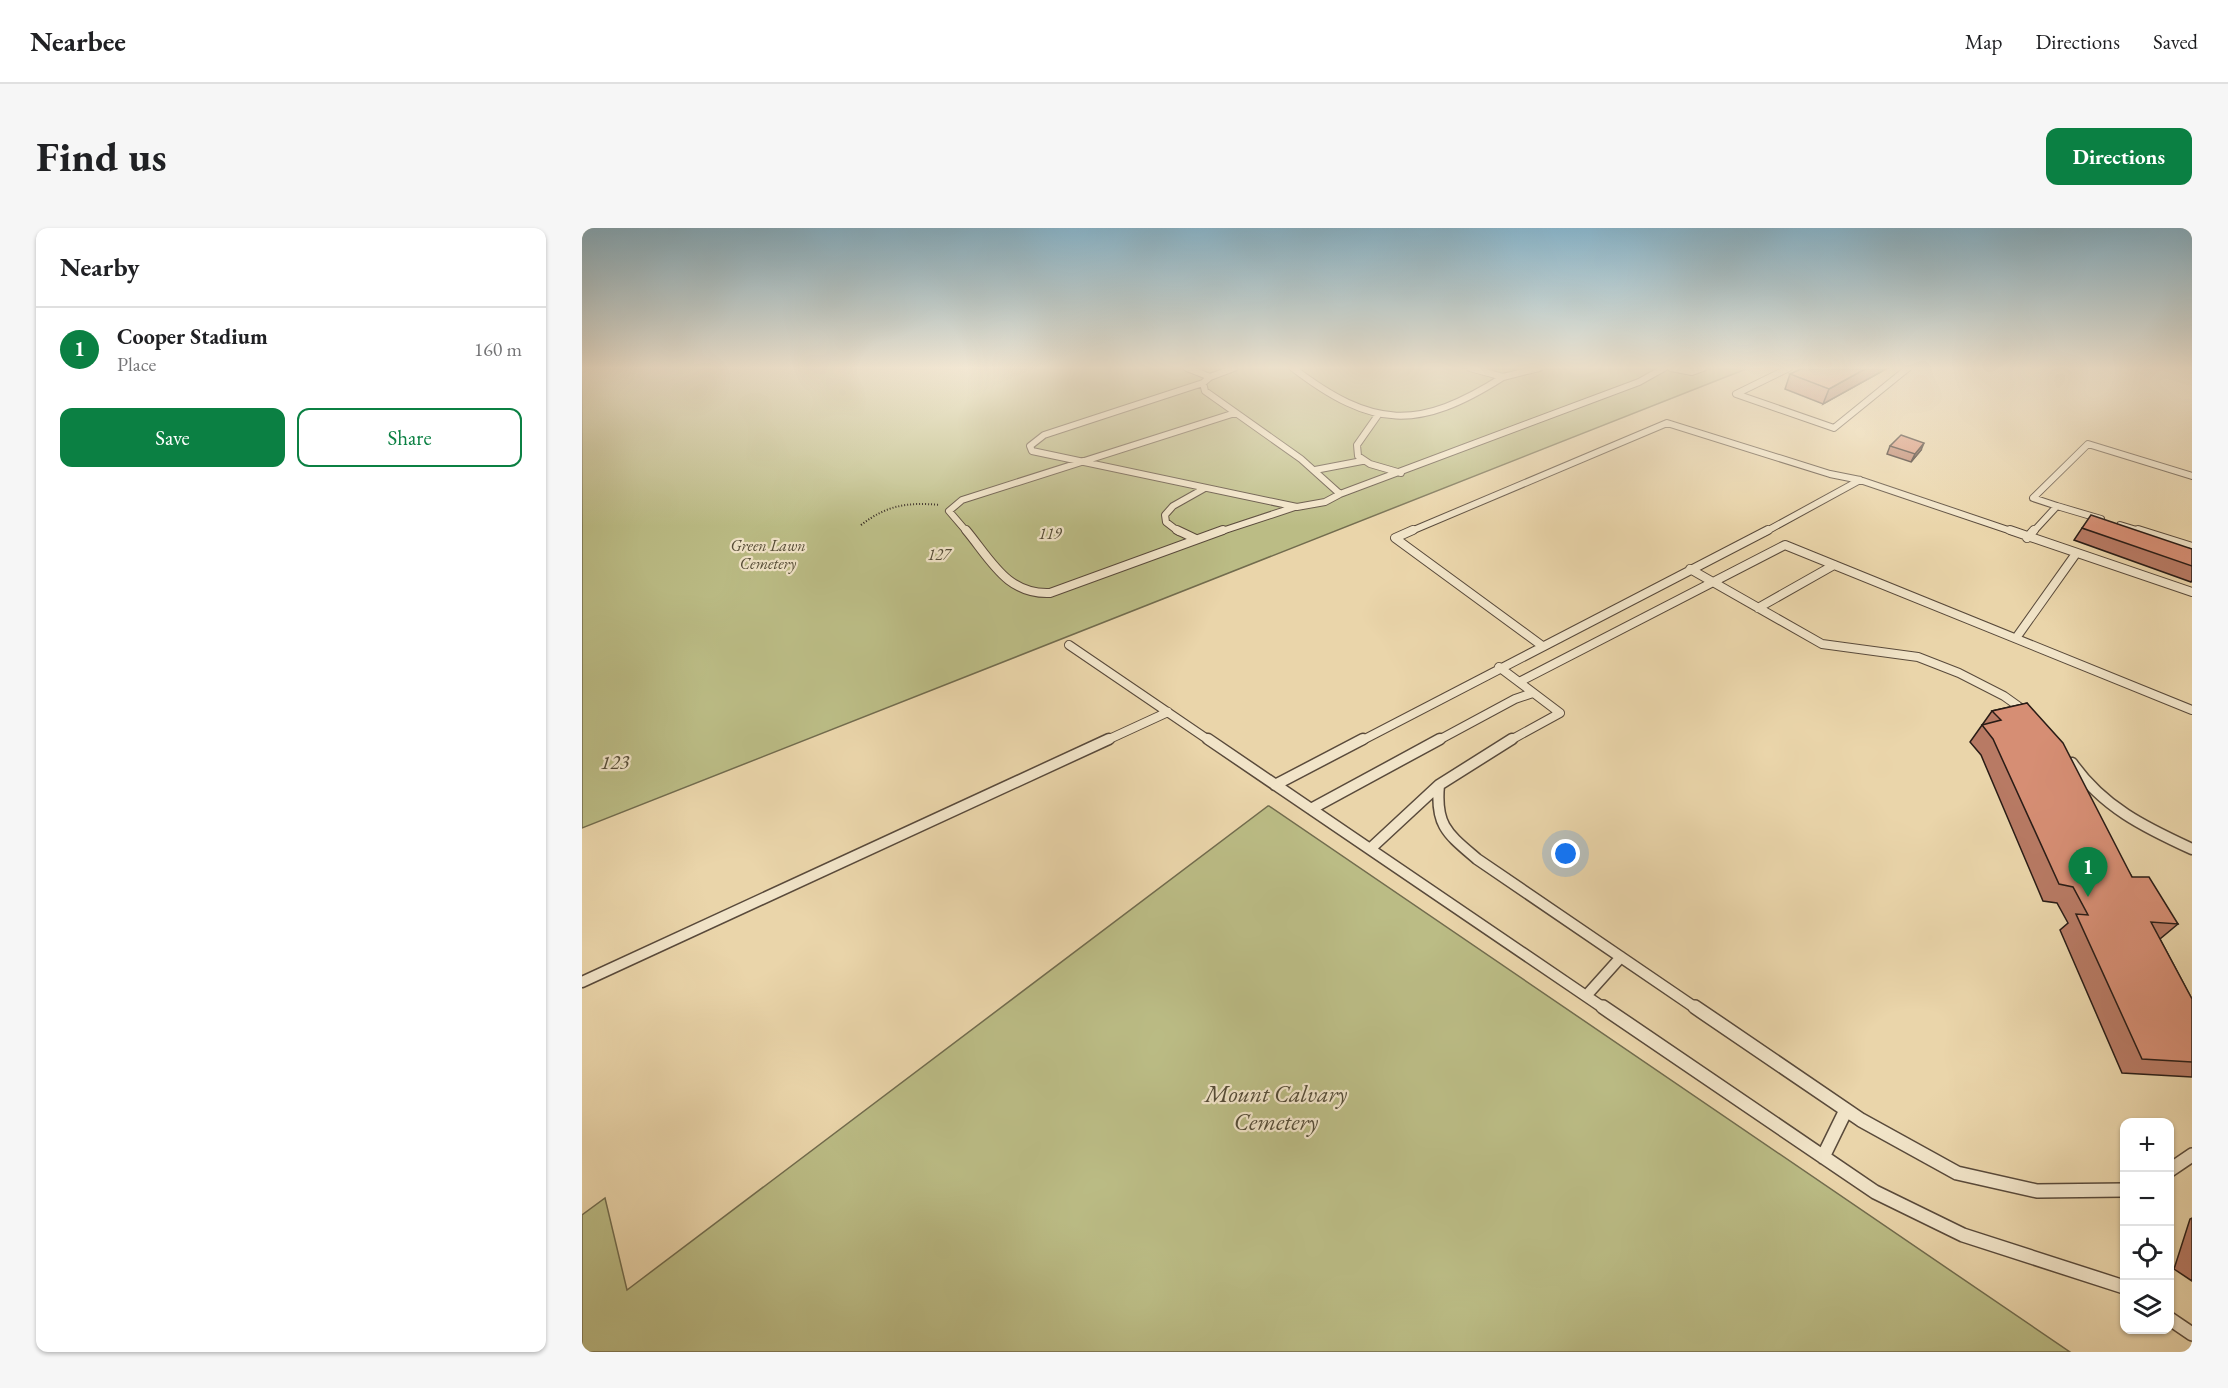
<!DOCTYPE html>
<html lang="en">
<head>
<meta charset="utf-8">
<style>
  :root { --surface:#fff; --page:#f6f6f6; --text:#202124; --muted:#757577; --line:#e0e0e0; --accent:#0b8043 }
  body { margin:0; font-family:"EB Garamond",serif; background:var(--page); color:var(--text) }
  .controls { position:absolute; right:18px; bottom:18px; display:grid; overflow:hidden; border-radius:12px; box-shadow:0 2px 4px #0004 }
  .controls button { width:54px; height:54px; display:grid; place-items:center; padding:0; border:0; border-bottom:2px solid var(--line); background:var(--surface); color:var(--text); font:30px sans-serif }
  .you { position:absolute; left:984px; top:626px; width:21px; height:21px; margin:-15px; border:4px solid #fff; border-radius:50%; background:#1a73e8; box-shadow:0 0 0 9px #1a73e833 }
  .badge { display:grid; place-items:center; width:39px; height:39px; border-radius:50%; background:var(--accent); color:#fff; font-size:20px; font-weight:700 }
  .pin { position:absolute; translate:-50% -50px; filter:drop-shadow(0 2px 3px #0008) }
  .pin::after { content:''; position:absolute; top:32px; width:21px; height:18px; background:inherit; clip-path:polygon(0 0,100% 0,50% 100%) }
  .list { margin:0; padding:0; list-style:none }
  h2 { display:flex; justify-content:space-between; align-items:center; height:78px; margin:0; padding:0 24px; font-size:26px }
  h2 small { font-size:20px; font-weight:400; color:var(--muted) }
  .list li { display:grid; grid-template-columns:39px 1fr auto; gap:18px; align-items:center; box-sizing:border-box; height:84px; padding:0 24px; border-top:2px solid var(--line) }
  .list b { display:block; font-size:22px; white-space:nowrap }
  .list p { margin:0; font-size:20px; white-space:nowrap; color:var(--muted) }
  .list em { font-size:20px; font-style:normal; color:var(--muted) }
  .actions { display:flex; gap:12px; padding:18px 24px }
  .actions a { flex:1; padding:14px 0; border:2px solid var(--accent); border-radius:12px; text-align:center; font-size:21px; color:var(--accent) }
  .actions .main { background:var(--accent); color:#fff }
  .icon { flex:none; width:33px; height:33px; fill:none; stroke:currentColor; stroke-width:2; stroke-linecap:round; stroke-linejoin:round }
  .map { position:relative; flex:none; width:1610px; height:1124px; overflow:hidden; border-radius:12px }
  header { display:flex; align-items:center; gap:36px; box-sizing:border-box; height:84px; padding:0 30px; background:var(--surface); border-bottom:2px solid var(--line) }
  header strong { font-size:28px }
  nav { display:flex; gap:33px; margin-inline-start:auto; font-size:21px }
  .intro { display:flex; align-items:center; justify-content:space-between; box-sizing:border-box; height:144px; padding:0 36px }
  h1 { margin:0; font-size:42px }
  .button { padding:15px 27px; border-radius:12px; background:var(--accent); color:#fff; font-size:21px; font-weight:700 }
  main { display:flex; gap:36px; padding:0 36px }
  aside { flex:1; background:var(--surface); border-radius:12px; box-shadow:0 2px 4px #0004 }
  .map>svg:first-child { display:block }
  .green { fill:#bbbc85; stroke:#726c4e; stroke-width:1.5 }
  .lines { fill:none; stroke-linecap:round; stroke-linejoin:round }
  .lane-far3-casing { stroke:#594a3b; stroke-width:8 }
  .lane-far2-casing { stroke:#594a3b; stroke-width:10 }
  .lane-far1-casing { stroke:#594a3b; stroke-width:13 }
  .lane-casing { stroke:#594a3b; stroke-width:16 }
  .path { stroke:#291c16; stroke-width:2; stroke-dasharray:1 2; stroke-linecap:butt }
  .lane-far3 { stroke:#f1e4c8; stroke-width:6 }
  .lane-far2 { stroke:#f1e4c8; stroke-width:8 }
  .lane-far1 { stroke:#f1e4c8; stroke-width:10 }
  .lane { stroke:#f1e4c8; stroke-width:13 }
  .wall { fill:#b87a64; stroke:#291c16; stroke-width:1.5 }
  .shaded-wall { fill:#966351; stroke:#291c16; stroke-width:1.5 }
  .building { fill:#d68e74; stroke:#291c16; stroke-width:1.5 }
  .labels { text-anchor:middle; stroke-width:4.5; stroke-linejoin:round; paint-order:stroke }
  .far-park-label { font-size:16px; font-style:italic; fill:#554c37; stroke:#f1e4c8 }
  .park-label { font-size:20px; font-style:italic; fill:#554c37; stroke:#f1e4c8 }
  .near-park-label { font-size:24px; font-style:italic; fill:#554c37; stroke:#f1e4c8 }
</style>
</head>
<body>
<header>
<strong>Nearbee</strong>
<nav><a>Map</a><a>Directions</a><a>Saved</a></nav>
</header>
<div class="intro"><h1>Find us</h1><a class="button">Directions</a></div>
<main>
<aside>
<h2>Nearby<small></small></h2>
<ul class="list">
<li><span class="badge">1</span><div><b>Cooper Stadium</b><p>Place</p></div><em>160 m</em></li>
</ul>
<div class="actions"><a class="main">Save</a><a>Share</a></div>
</aside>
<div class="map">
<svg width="1610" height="1124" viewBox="0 0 1610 1124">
  <rect width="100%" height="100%" fill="#ead5aa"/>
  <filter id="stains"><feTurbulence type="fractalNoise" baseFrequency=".00333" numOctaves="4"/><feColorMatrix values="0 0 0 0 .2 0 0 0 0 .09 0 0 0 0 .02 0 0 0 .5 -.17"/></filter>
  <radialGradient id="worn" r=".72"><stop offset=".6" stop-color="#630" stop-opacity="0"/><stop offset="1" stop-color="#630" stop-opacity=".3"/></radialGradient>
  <path class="green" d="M0,141H1164L0,600Z
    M686,578H687L1488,1124H0V987L23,970L45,1062Z"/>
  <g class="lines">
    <defs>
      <path id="lane-far3" d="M605,140L628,149
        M711,140C791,201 836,203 921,149
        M888,140L921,149L957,140
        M1089,140L1110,144L1121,140
        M1207,140L1154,166L1252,200L1326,140
        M621,155L623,163L719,231L758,266L743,274L715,279L450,223L448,218L462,207Z
        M621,155L628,149L652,140
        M796,187L775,217L776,228L788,236L819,245
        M733,242L780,233
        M758,266L1057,154L1082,140
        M1475,278L1519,291
        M1538,297L1561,304
        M385,304L367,283L380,272L653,185
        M597,304L584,294L583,287L591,278L623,260
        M637,304L713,279
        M827,304L1085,195L1248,246L1278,252L1432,304
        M1183,304L1278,252
        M1451,304L1475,278L1451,270L1506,216L1610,248"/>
      <path id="lane-far2" d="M384,302C409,332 425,367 468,365L641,302
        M595,302L614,311
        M831,302L813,310L959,417
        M1428,302L1610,364
        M1556,302L1610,319
        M1445,310L1452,302
        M1108,341L1240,416L1336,429L1377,445L1422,468L1443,483
        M1176,380L1252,337
        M1434,410L1493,327
        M487,417L628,513
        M917,439L937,454
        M523,513L586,484
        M779,513L1186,302
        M855,513L933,471L951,465
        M927,513L978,485L937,454L1203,317L1610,482"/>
      <path id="lane-far1" d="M626,511L1023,781
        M1490,535C1521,579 1562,599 1610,621
        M693,557L781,511
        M857,557C853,598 866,606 895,631L1115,781
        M729,581L858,511
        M788,621L857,557L930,511
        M0,754L527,511
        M1004,768L1039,729"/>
      <path id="lane" d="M1021,779L1293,964L1381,1007L1542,1059
        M1113,779L1279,892L1375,945L1455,963L1542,962
        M1241,929L1264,882
        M1588,942L1610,927
        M1588,1091L1610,1106"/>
    </defs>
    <use href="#lane-far3" class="lane-far3-casing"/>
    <use href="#lane-far2" class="lane-far2-casing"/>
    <use href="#lane-far1" class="lane-far1-casing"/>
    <use href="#lane" class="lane-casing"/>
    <path class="path" d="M279,297C305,277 326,274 358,277"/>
    <use href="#lane-far3" class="lane-far3"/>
    <use href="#lane-far2" class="lane-far2"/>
    <use href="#lane-far1" class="lane-far1"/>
    <use href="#lane" class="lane"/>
  </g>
  <path class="wall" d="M1219,141H1304L1241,176L1203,161L1208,146Z
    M1308,218L1339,222L1329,234L1305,226Z
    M1500,300L1610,321V352L1609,354L1492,312Z
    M1445,475L1550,649L1596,696L1578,711L1610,771V849L1540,845L1478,702L1486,695L1475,675L1461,673L1399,527L1388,514L1410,483Z
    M1610,990V1053L1592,1041L1608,991Z"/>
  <path class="shaded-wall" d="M1283,141H1304L1241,176L1247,161Z
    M1342,215L1339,222L1329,234L1333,226Z"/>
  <path class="building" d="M1219,141H1283L1247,161L1208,146Z
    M1319,207L1342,215L1333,226L1308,218Z
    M1509,287L1610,321V338L1500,300Z
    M1445,475L1481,515L1550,649H1567L1596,696L1569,694L1610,771V834L1560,831L1494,686L1506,687L1491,659L1477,656L1411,511L1400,497L1419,492L1410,483Z"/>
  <linearGradient id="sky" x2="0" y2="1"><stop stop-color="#88b6cd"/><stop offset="0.47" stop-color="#f6ecd9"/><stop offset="1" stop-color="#f6ecd9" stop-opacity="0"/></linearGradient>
  <rect width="1610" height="298" fill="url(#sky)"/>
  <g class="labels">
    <g class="far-park-label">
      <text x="468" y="311">119</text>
      <text x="186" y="323">Green Lawn<tspan x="186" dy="18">Cemetery</tspan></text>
      <text x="357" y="332">127</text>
    </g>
    <g class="park-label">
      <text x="33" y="541">123</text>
    </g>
    <g class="near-park-label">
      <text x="694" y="874">Mount Calvary<tspan x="694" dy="28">Cemetery</tspan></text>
    </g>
  </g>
  <rect width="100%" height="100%" filter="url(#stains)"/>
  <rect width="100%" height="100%" fill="url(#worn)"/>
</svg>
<div class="controls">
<button>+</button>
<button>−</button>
<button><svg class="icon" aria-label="locate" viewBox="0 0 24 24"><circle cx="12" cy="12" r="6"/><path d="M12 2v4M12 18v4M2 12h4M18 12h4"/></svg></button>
<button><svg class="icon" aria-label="layers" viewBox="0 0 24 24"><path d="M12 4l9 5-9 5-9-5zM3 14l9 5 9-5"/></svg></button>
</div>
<div class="you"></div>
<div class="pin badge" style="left:1506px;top:669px">1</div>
</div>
</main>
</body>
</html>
